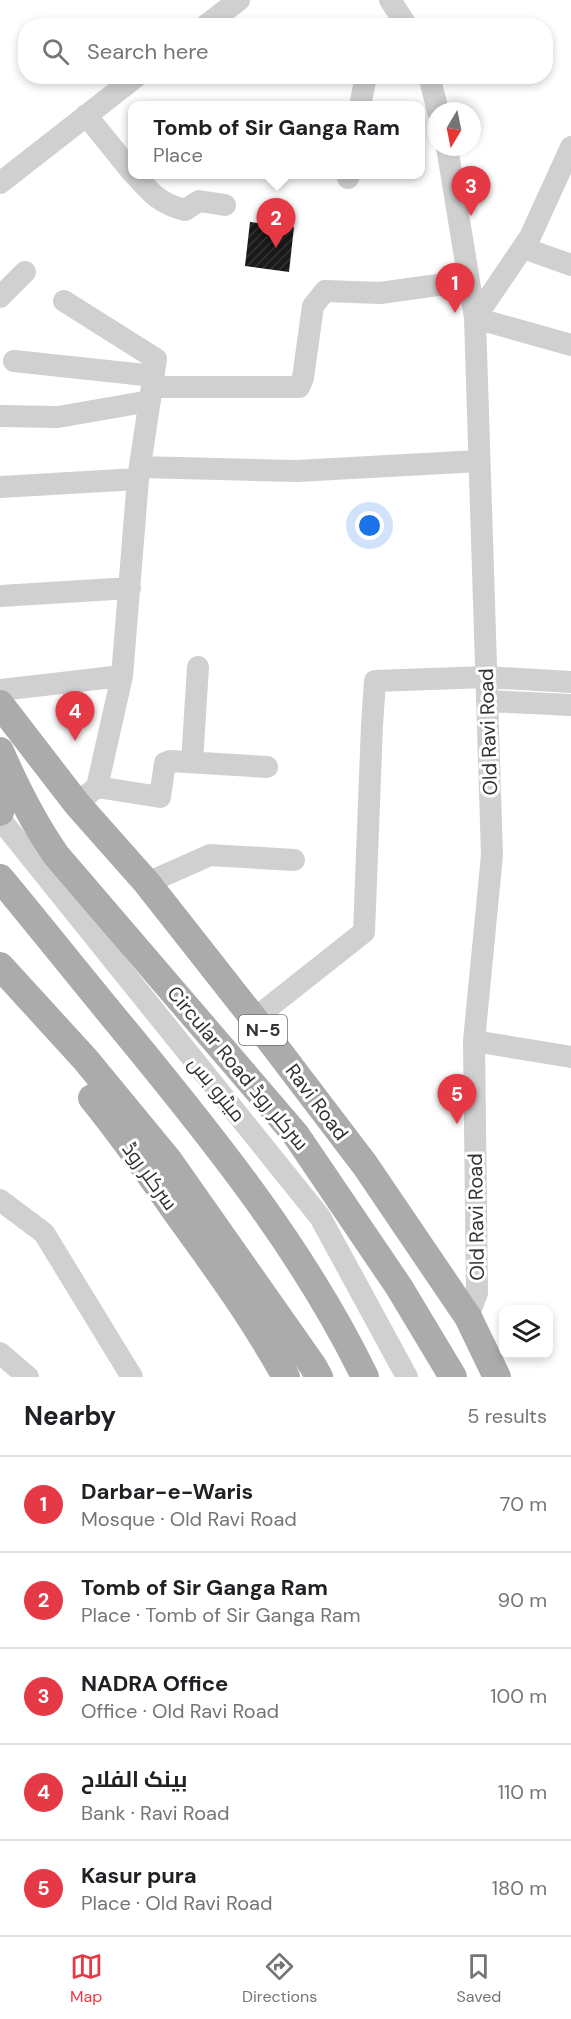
<!DOCTYPE html>
<html lang="en">
<head>
<meta charset="utf-8">
<style>
  :root { --surface:#fff; --page:#f2f2f2; --text:#202124; --muted:#757577; --line:#e0e0e0; --accent:#e63946 }
  body { margin:0; font-family:"DM Sans",Cairo,sans-serif; background:var(--page); color:var(--text) }
  .controls { position:absolute; right:18px; bottom:18px; display:grid; overflow:hidden; border-radius:12px; box-shadow:0 3px 9px #0003 }
  .controls button { width:54px; height:54px; display:grid; place-items:center; padding:0; border:0; border-bottom:2px solid var(--line); background:var(--surface); color:var(--text); font:30px sans-serif }
  .compass { position:absolute; left:427px; top:102px; width:54px; height:54px; border-radius:50%; background:var(--surface); box-shadow:0 3px 9px #0003; rotate:190deg }
  .you { position:absolute; left:370px; top:526px; width:21px; height:21px; margin:-15px; border:4px solid #fff; border-radius:50%; background:#1a73e8; box-shadow:0 0 0 9px #1a73e833 }
  .badge { display:grid; place-items:center; width:39px; height:39px; border-radius:50%; background:var(--accent); color:#fff; font-size:20px; font-weight:700 }
  .pin { position:absolute; translate:-50% -50px; filter:drop-shadow(0 2px 3px #0008) }
  .pin::after { content:''; position:absolute; top:32px; width:21px; height:18px; background:inherit; clip-path:polygon(0 0,100% 0,50% 100%) }
  .popup { position:absolute; left:128px; top:101px; width:297px; height:78px; box-sizing:border-box; display:grid; place-content:center; border-radius:12px; background:var(--surface); filter:drop-shadow(0 2px 4px #0005); font-size:20px; white-space:nowrap; color:var(--muted) }
  .popup b { font-size:22px; color:var(--text) }
  .popup::after { content:''; position:absolute; left:50%; top:100%; margin-left:-12px; border:12px solid transparent; border-top-color:var(--surface) }
  .list { margin:0; padding:0; list-style:none }
  h2 { display:flex; justify-content:space-between; align-items:center; height:78px; margin:0; padding:0 24px; font-size:26px }
  h2 small { font-size:20px; font-weight:400; color:var(--muted) }
  .list li { display:grid; grid-template-columns:39px 1fr auto; gap:18px; align-items:center; box-sizing:border-box; height:96px; padding:0 24px; border-top:2px solid var(--line) }
  .list b { display:block; font-size:22px; white-space:nowrap }
  .list p { margin:0; font-size:20px; white-space:nowrap; color:var(--muted) }
  .list em { font-size:20px; font-style:normal; color:var(--muted) }
  .icon { flex:none; width:33px; height:33px; fill:none; stroke:currentColor; stroke-width:2; stroke-linecap:round; stroke-linejoin:round }
  .map { position:relative; flex:none; width:571px; height:1377px; overflow:hidden }
  .search { position:absolute; background:var(--surface); box-shadow:0 3px 9px #0003; left:18px; right:18px; top:18px; height:66px; display:flex; align-items:center; gap:15px; box-sizing:border-box; padding:0 21px; border-radius:24px; color:var(--muted); font-size:22px }
  .sheet { height:558px; background:var(--surface) }
  nav { display:flex; justify-content:space-around; align-items:center; box-sizing:border-box; height:84px; border-top:2px solid var(--line); background:var(--surface); font-size:16px; color:var(--muted) }
  nav a { display:grid; justify-items:center; gap:3px }
  nav .on { color:var(--accent) }
  .map>svg:first-child { display:block }
  .building { fill:url(#building-hatch) }
  .lines { fill:none; stroke-linecap:round; stroke-linejoin:round }
  .minor { stroke:#d0d0d0; stroke-width:22 }
  .major { stroke:#ababab; stroke-width:28 }
  .labels { text-anchor:middle; stroke-width:6; stroke-linejoin:round; paint-order:stroke }
  .shield { fill:#fff; stroke:#707070; stroke-width:1.5 }
  .shield-label { font-size:18px; font-weight:bold; fill:#333 }
  .street-label { font-size:20px; fill:#333; stroke:#fff }
</style>
</head>
<body>
<div class="map">
<svg width="571" height="1377" viewBox="0 0 571 1377">
  <defs>
    <pattern id="building-hatch" width="6" height="6" patternUnits="userSpaceOnUse" patternTransform="scale(1.5)"><rect width="6" height="6" fill="#1a1a1a"/><path d="M-1 1l2-2M0 6l6-6M5 7l2-2" fill="none" stroke="#333"/></pattern>
  </defs>
  <rect width="100%" height="100%" fill="#fff"/>
  <path class="building" d="M250,222L294,227L289,272L245,266Z"/>
  <g class="lines">
    <path class="minor" d="M390,0L407,26
      M205,26L239,0
      M429,76L438,111
      M360,106L366,76
      M86,115L132,172
      M447,147L475,318L492,855L474,1041L477,1293L468,1317
      M571,147L530,237L475,318L571,345
      M134,174C151,193 160,204 185,210L199,201L225,205
      M348,178L349,174
      M0,183L137,76
      M523,248L571,265
      M0,297L25,272
      M64,301L156,359L138,479L122,676L97,787
      M14,361L154,376
      M152,387H299L303,378L313,306L325,291L380,293L467,281
      M0,416L58,417L150,401
      M140,467L297,471L479,461
      M0,487L138,479
      M0,596L130,588
      M0,690L122,676
      M487,701L571,705
      M192,762L198,667
      M87,795L97,787L160,797L165,763L170,761L267,767
      M0,819L320,1217L407,1377
      M147,883L210,855L294,860
      M254,1019L364,932L372,725L375,681L486,677L571,682
      M474,1041L571,1057
      M0,1200L44,1233L132,1377
      M0,1353L28,1377"/>
    <path class="major" d="M0,704L77,804L147,883L254,1019L365,1165L468,1317L497,1377
      M0,751C16,788 33,822 56,855L296,1135L399,1287L453,1377
      M0,812L8,771
      M0,878C44,931 86,984 130,1037C217,1143 305,1253 365,1377
      M0,966L85,1059L169,1161L313,1366L319,1377
      M92,1098C123,1136 151,1176 179,1216C217,1268 255,1321 286,1377"/>
  </g>
  <g class="labels">
    <rect class="shield" x="239" y="1015" width="48" height="30" rx="4.5"/>
    <g class="shield-label">
      <text x="263" y="1036">N-5</text>
    </g>
    <g class="street-label">
      <text transform="translate(488 732) rotate(-92)" y="7">Old Ravi Road</text>
      <text transform="translate(238 1068) rotate(50)" y="7">Circular Road سرکلر روڈ</text>
      <text transform="translate(217 1089) rotate(51)" y="7">میٹرو بس</text>
      <text transform="translate(317 1102) rotate(53)" y="7">Ravi Road</text>
      <text transform="translate(150 1176) rotate(54)" y="7">سرکلر روڈ</text>
      <text transform="translate(476 1217) rotate(-91)" y="7">Old Ravi Road</text>
    </g>
  </g>
</svg>
<div class="controls">
<button><svg class="icon" aria-label="layers" viewBox="0 0 24 24"><path d="M12 4l9 5-9 5-9-5zM3 14l9 5 9-5"/></svg></button>
</div>
<svg class="compass" viewBox="-18 -18 36 36"><path d="M0-13l5 13h-10z" fill="#e53935"/><path d="M0 13l5-13h-10z" fill="#757577"/></svg>
<div class="you"></div>
<div class="pin badge" style="left:455px;top:313px">1</div>
<div class="pin badge" style="left:276px;top:248px">2</div>
<div class="popup"><b>Tomb of Sir Ganga Ram</b>Place</div>
<div class="pin badge" style="left:471px;top:216px">3</div>
<div class="pin badge" style="left:75px;top:741px">4</div>
<div class="pin badge" style="left:457px;top:1124px">5</div>
<div class="search"><svg class="icon" aria-label="search" viewBox="0 0 24 24"><circle cx="10" cy="10" r="6"/><path d="M15 15l6 6"/></svg>Search here</div>
</div>
<section class="sheet">
<h2>Nearby<small>5 results</small></h2>
<ul class="list">
<li><span class="badge">1</span><div><b>Darbar-e-Waris</b><p>Mosque · Old Ravi Road</p></div><em>70 m</em></li>
<li><span class="badge">2</span><div><b>Tomb of Sir Ganga Ram</b><p>Place · Tomb of Sir Ganga Ram</p></div><em>90 m</em></li>
<li><span class="badge">3</span><div><b>NADRA Office</b><p>Office · Old Ravi Road</p></div><em>100 m</em></li>
<li><span class="badge">4</span><div><b>بینک الفلاح</b><p>Bank · Ravi Road</p></div><em>110 m</em></li>
<li><span class="badge">5</span><div><b>Kasur pura</b><p>Place · Old Ravi Road</p></div><em>180 m</em></li>
</ul>
</section>
<nav>
<a class="on"><svg class="icon" aria-label="map" viewBox="0 0 24 24"><path d="M3 6l6-2 6 2 6-2v14l-6 2-6-2-6 2zM9 4v14M15 6v14"/></svg>Map</a>
<a><svg class="icon" aria-label="directions" viewBox="0 0 24 24"><path d="M12 3l9 9-9 9-9-9zM9 14v-3h6M13 9l2 2-2 2"/></svg>Directions</a>
<a><svg class="icon" aria-label="saved" viewBox="0 0 24 24"><path d="M7 4h10v16l-5-4-5 4z"/></svg>Saved</a>
</nav>
</body>
</html>
